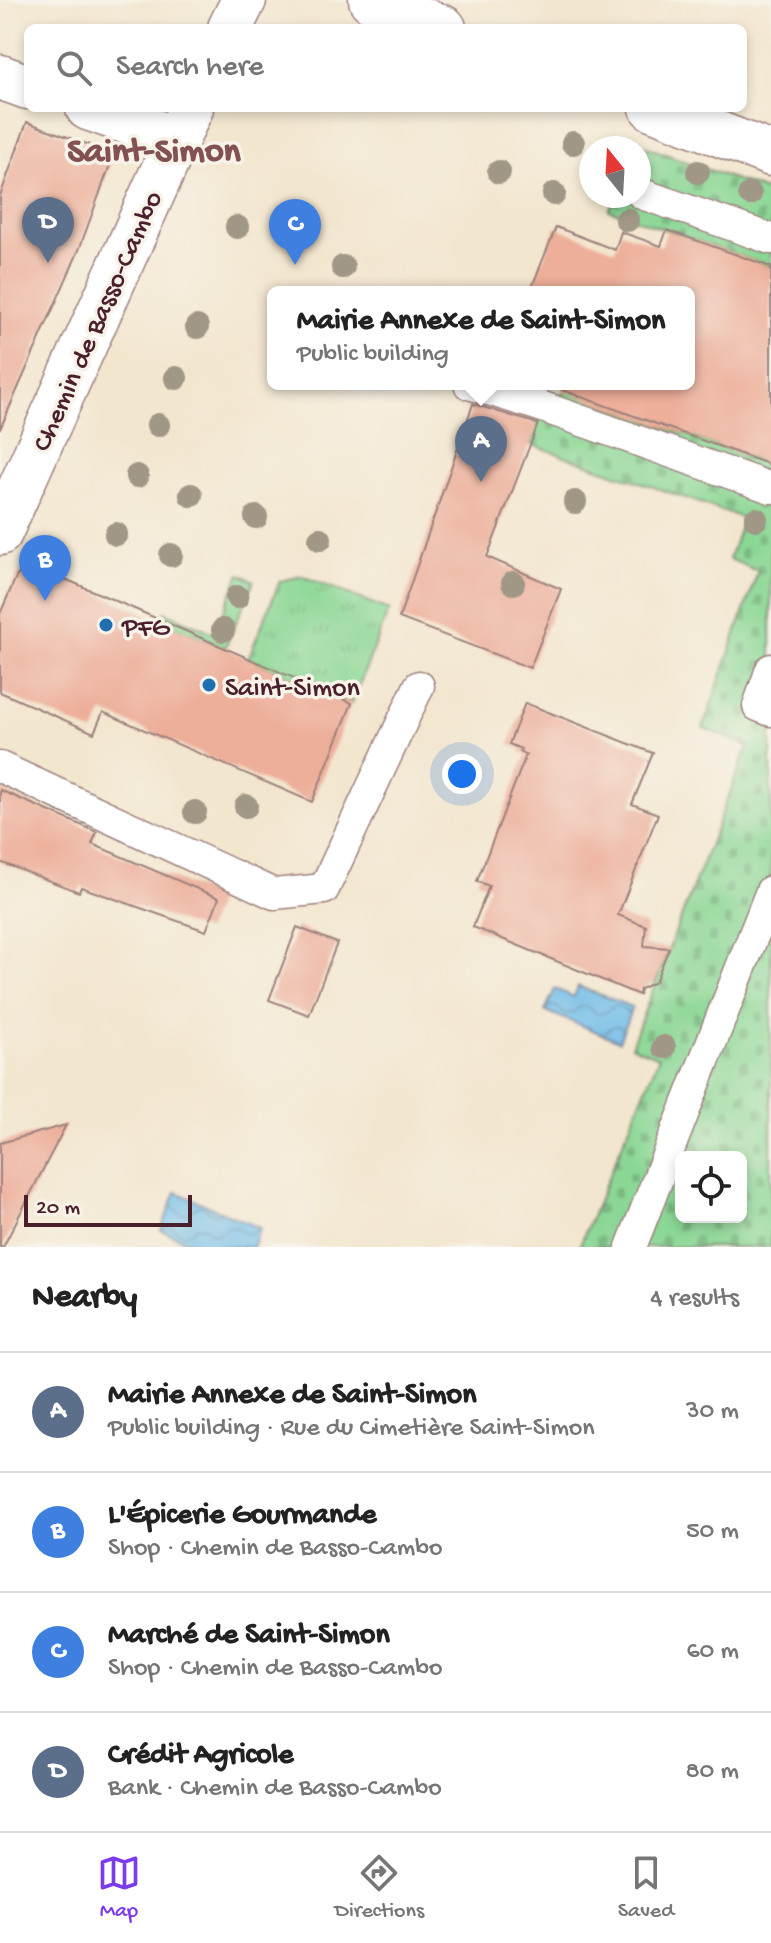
<!DOCTYPE html>
<html lang="en">
<head>
<meta charset="utf-8">
<style>
  :root { --surface:#fff; --page:#f6f6f6; --text:#222; --muted:#767676; --line:#e0e0e0; --accent:#7c3aed }
  body { margin:0; font-family:"Gochi Hand",sans-serif; background:var(--page); color:var(--text) }
  .controls { position:absolute; right:24px; bottom:24px; display:grid; overflow:hidden; border-radius:12px; box-shadow:0 4px 12px #0003 }
  .controls button { width:72px; height:72px; display:grid; place-items:center; padding:0; border:0; border-bottom:2px solid var(--line); background:var(--surface); color:var(--text); font:40px sans-serif }
  .compass { position:absolute; left:579px; top:136px; width:72px; height:72px; border-radius:50%; background:var(--surface); box-shadow:0 4px 12px #0003; rotate:342deg }
  .scale { position:absolute; left:24px; bottom:20px; width:168px; box-sizing:border-box; padding-left:8px; border:4px solid #4a1f2b; border-top:0; font-size:22px; line-height:28px; white-space:nowrap; color:#4a1f2b; -webkit-text-stroke:6px #f7f3e8; paint-order:stroke }
  .you { position:absolute; left:462px; top:774px; width:28px; height:28px; margin:-20px; border:6px solid #fff; border-radius:50%; background:#1a73e8; box-shadow:0 0 0 12px #1a73e833 }
  .badge { display:grid; place-items:center; width:52px; height:52px; border-radius:50%; background:var(--accent); color:#fff; font-size:26px; font-weight:700 }
  .pin { position:absolute; translate:-50% -66px; filter:drop-shadow(0 2px 4px #0008) }
  .pin::after { content:''; position:absolute; top:42px; width:28px; height:24px; background:inherit; clip-path:polygon(0 0,100% 0,50% 100%) }
  .popup { position:absolute; left:267px; top:286px; width:428px; height:104px; box-sizing:border-box; display:grid; place-content:center; border-radius:12px; background:var(--surface); filter:drop-shadow(0 2px 6px #0005); font-size:26px; white-space:nowrap; color:var(--muted) }
  .popup b { font-size:30px; color:var(--text) }
  .popup::after { content:''; position:absolute; left:50%; top:100%; margin-left:-16px; border:16px solid transparent; border-top-color:var(--surface) }
  .list { margin:0; padding:0; list-style:none }
  h2 { display:flex; justify-content:space-between; align-items:center; height:104px; margin:0; padding:0 32px; font-size:34px }
  h2 small { font-size:26px; font-weight:400; color:var(--muted) }
  .list li { display:grid; grid-template-columns:52px 1fr auto; gap:24px; align-items:center; box-sizing:border-box; height:120px; padding:0 32px; border-top:2px solid var(--line) }
  .list b { display:block; font-size:30px; white-space:nowrap }
  .list p { margin:0; font-size:26px; white-space:nowrap; color:var(--muted) }
  .list em { font-size:26px; font-style:normal; color:var(--muted) }
  .icon { flex:none; width:44px; height:44px; fill:none; stroke:currentColor; stroke-width:2; stroke-linecap:round; stroke-linejoin:round }
  .map { position:relative; flex:none; width:771px; height:1247px; overflow:hidden }
  .search { position:absolute; background:var(--surface); box-shadow:0 4px 12px #0003; left:24px; right:24px; top:24px; height:88px; display:flex; align-items:center; gap:20px; box-sizing:border-box; padding:0 28px; border-radius:12px; color:var(--muted); font-size:30px }
  .sheet { height:584px; background:var(--surface) }
  nav { display:flex; justify-content:space-around; align-items:center; box-sizing:border-box; height:112px; border-top:2px solid var(--line); background:var(--surface); font-size:22px; color:var(--muted) }
  nav a { display:grid; justify-items:center; gap:4px }
  nav .on { color:var(--accent) }
  .map>svg:first-child { display:block }
  .grass { fill:url(#grass-tufts); stroke:#6a7b60; stroke-width:2 }
  .cemetery { fill:url(#cemetery-stones); stroke:#6a7b60; stroke-width:2; fill-rule:evenodd }
  .water { fill:url(#water-waves); stroke:#5c6d8a; stroke-width:2 }
  .building { fill:#edae9a }
  .lines { fill:none; stroke-linecap:round; stroke-linejoin:round }
  .service-casing { stroke:#9e827d; stroke-width:33 }
  .minor-casing { stroke:#9e827d; stroke-width:47 }
  .tertiary-casing { stroke:#9e827d; stroke-width:47 }
  .service { stroke:#fff; stroke-width:30 }
  .minor { stroke:#fff; stroke-width:44 }
  .tertiary { stroke:#fff; stroke-width:44 }
  .tree { fill:#a19786 }
  .poi-dot { fill:#1f6fb2; stroke:#f7f3e8; stroke-width:3 }
  .labels { text-anchor:middle; stroke-width:7; stroke-linejoin:round; paint-order:stroke }
  .street-label { font-size:28px; fill:#4a1f2b; stroke:#f7f3e8 }
  .poi-label { font-size:28px; fill:#4a1f2b; stroke:#f7f3e8; text-anchor:start }
  .district-label { font-size:36px; font-weight:bold; fill:#835152; stroke:#f7f3e8 }
</style>
</head>
<body>
<div class="map">
<svg width="771" height="1247" viewBox="0 0 771 1247">
  <defs>
    <pattern id="grass-tufts" width="24" height="20" patternUnits="userSpaceOnUse" patternTransform="scale(2)"><rect width="24" height="20" fill="#8bd795"/><path d="M3 7l-1-3M5 7V3M7 7l1-3M15 17l-1-3M17 17v-4M19 17l1-3" fill="none" stroke="#79b881"/></pattern>
    <pattern id="cemetery-stones" width="16" height="16" patternUnits="userSpaceOnUse" patternTransform="scale(2)"><rect width="16" height="16" fill="#8bd795"/><path d="M2 7V4a2 2 0 0 1 4 0v3zM10 15v-3a2 2 0 0 1 4 0v3z" fill="#79b881"/></pattern>
    <pattern id="water-waves" width="16" height="10" patternUnits="userSpaceOnUse" patternTransform="scale(2)"><rect width="16" height="10" fill="#6ebbe8"/><path d="M0 5q4-4 8 0t8 0" fill="none" stroke="#5c97bc"/></pattern>
  </defs>
  <rect width="100%" height="100%" fill="#f7f3e8"/>
  <filter id="ink" filterUnits="userSpaceOnUse"><feTurbulence type="fractalNoise" baseFrequency=".0125" numOctaves="2"/><feDisplacementMap in="SourceGraphic" scale="16" xChannelSelector="R" yChannelSelector="G"/><feConvolveMatrix kernelMatrix="1 2 1 2 8 2 1 2 1" color-interpolation-filters="sRGB"/></filter>
  <filter id="wash" filterUnits="userSpaceOnUse"><feTurbulence type="fractalNoise" baseFrequency=".006" numOctaves="4" result="noise"/><feDisplacementMap in="SourceGraphic" scale="32" xChannelSelector="R" yChannelSelector="G"/><feGaussianBlur stdDeviation="1.8" result="paint"/><feColorMatrix in="noise" values="0 0 0 0 0 0 0 0 0 0 0 0 0 0 0 0 0 1.4 0 .05"/><feComposite in="paint" operator="in"/></filter>
  <g filter="url(#wash)">
    <rect width="100%" height="100%" fill="#f3e6cf"/>
    <path class="grass" d="M240,574L254,581L225,648L161,621L165,612L214,633Z
      M302,576L389,610L352,703L248,659L280,581Z"/>
    <path class="cemetery" d="M636,143L771,193V267L609,210L615,196H639V148H634Z
      M567,384L604,405L768,464L771,456V1247H579L659,1057L631,1046L748,746L703,728L758,571L729,559L743,518L527,443L547,390L564,395ZM681,1157H741V1217H681Z"/>
    <path class="water" d="M578,986L632,1007L619,1041L545,1011L555,989L574,997Z
      M176,1192L260,1228L253,1247H200L161,1230Z"/>
    <g id="blocks">
      <path class="building" d="M27,122L114,154L79,250L0,429V196Z
        M556,227L615,250L621,232L661,246L667,230L771,267V465L562,390L563,384H689V292H530Z
        M473,404L538,424L487,557L561,589L530,668L399,618Z
        M28,563L352,703L312,802L103,712L94,733L0,692V614L16,577Z
        M525,703L653,753L632,804L658,814L618,915L646,926L644,946L669,948L655,982L640,989L639,995L473,927L489,886L477,881L526,755L520,752L521,749L509,744Z
        M0,790L97,832L92,844L219,898L206,931L81,887L79,892L0,862Z
        M297,927L337,943L309,1015L269,1000Z
        M66,1125L3,1247H0V1143Z"/>
    </g>
  </g>
  <g filter="url(#ink)">
    <use href="#blocks" fill-opacity="0" stroke="#9e827d" stroke-width="2"/>
    <g class="lines">
      <defs>
        <path id="service" d="M642,194L771,239
          M469,384L540,406L771,488
          M771,669L758,706L771,711
          M0,767L274,894L324,889L419,686
          M631,1247L771,891"/>
        <path id="minor" d="M371,0L444,28
          M0,77L28,87
          M88,108L176,139
          M652,108L771,154"/>
        <path id="tertiary" d="M230,28L244,0
          M0,533L191,108"/>
      </defs>
      <use href="#service" class="service-casing"/>
      <use href="#minor" class="minor-casing"/>
      <use href="#tertiary" class="tertiary-casing"/>
      <use href="#service" class="service"/>
      <use href="#minor" class="minor"/>
      <use href="#tertiary" class="tertiary"/>
    </g>
    <g class="tree">
      <circle cx="573" cy="143" r="12"/>
      <circle cx="499" cy="172" r="12"/>
      <circle cx="698" cy="172" r="12"/>
      <circle cx="554" cy="194" r="12"/>
      <circle cx="750" cy="194" r="12"/>
      <circle cx="627" cy="220" r="12"/>
      <circle cx="237" cy="227" r="12"/>
      <circle cx="343" cy="267" r="12"/>
      <circle cx="197" cy="327" r="12"/>
      <circle cx="176" cy="378" r="12"/>
      <circle cx="158" cy="425" r="12"/>
      <circle cx="137" cy="476" r="12"/>
      <circle cx="191" cy="495" r="12"/>
      <circle cx="575" cy="502" r="12"/>
      <circle cx="256" cy="517" r="12"/>
      <circle cx="756" cy="519" r="12"/>
      <circle cx="116" cy="534" r="12"/>
      <circle cx="320" cy="539" r="12"/>
      <circle cx="171" cy="555" r="12"/>
      <circle cx="513" cy="583" r="12"/>
      <circle cx="237" cy="597" r="12"/>
      <circle cx="223" cy="630" r="12"/>
      <circle cx="246" cy="806" r="12"/>
      <circle cx="195" cy="812" r="12"/>
      <circle cx="664" cy="1047" r="12"/>
    </g>
  </g>
  <g class="poi-dot">
    <circle cx="106" cy="625" r="8"/>
    <circle cx="209" cy="685" r="8"/>
  </g>
  <g class="labels">
    <g class="street-label">
      <text transform="translate(95 320) rotate(-66)" y="10">Chemin de Basso-Cambo</text>
    </g>
    <g class="poi-label">
      <text x="122" y="635">PFG</text>
      <text x="225" y="695">Saint-Simon</text>
    </g>
    <g class="district-label">
      <text x="154" y="160">Saint-Simon</text>
    </g>
  </g>
</svg>
<div class="controls">
<button><svg class="icon" aria-label="locate" viewBox="0 0 24 24"><circle cx="12" cy="12" r="6"/><path d="M12 2v4M12 18v4M2 12h4M18 12h4"/></svg></button>
</div>
<svg class="compass" viewBox="-18 -18 36 36"><path d="M0-13l5 13h-10z" fill="#e53935"/><path d="M0 13l5-13h-10z" fill="#767676"/></svg>
<div class="scale">20 m</div>
<div class="you"></div>
<div class="pin badge" style="left:481px;top:482px;background:#5c6f8a">A</div>
<div class="popup"><b>Mairie Annexe de Saint-Simon</b>Public building</div>
<div class="pin badge" style="left:45px;top:601px;background:#3f7fe0">B</div>
<div class="pin badge" style="left:295px;top:265px;background:#3f7fe0">C</div>
<div class="pin badge" style="left:48px;top:263px;background:#5c6f8a">D</div>
<div class="search"><svg class="icon" aria-label="search" viewBox="0 0 24 24"><circle cx="10" cy="10" r="6"/><path d="M15 15l6 6"/></svg>Search here</div>
</div>
<section class="sheet">
<h2>Nearby<small>4 results</small></h2>
<ul class="list">
<li><span class="badge" style="background:#5c6f8a">A</span><div><b>Mairie Annexe de Saint-Simon</b><p>Public building · Rue du Cimetière Saint-Simon</p></div><em>30 m</em></li>
<li><span class="badge" style="background:#3f7fe0">B</span><div><b>L'Épicerie Gourmande</b><p>Shop · Chemin de Basso-Cambo</p></div><em>50 m</em></li>
<li><span class="badge" style="background:#3f7fe0">C</span><div><b>Marché de Saint-Simon</b><p>Shop · Chemin de Basso-Cambo</p></div><em>60 m</em></li>
<li><span class="badge" style="background:#5c6f8a">D</span><div><b>Crédit Agricole</b><p>Bank · Chemin de Basso-Cambo</p></div><em>80 m</em></li>
</ul>
</section>
<nav>
<a class="on"><svg class="icon" aria-label="map" viewBox="0 0 24 24"><path d="M3 6l6-2 6 2 6-2v14l-6 2-6-2-6 2zM9 4v14M15 6v14"/></svg>Map</a>
<a><svg class="icon" aria-label="directions" viewBox="0 0 24 24"><path d="M12 3l9 9-9 9-9-9zM9 14v-3h6M13 9l2 2-2 2"/></svg>Directions</a>
<a><svg class="icon" aria-label="saved" viewBox="0 0 24 24"><path d="M7 4h10v16l-5-4-5 4z"/></svg>Saved</a>
</nav>
</body>
</html>
